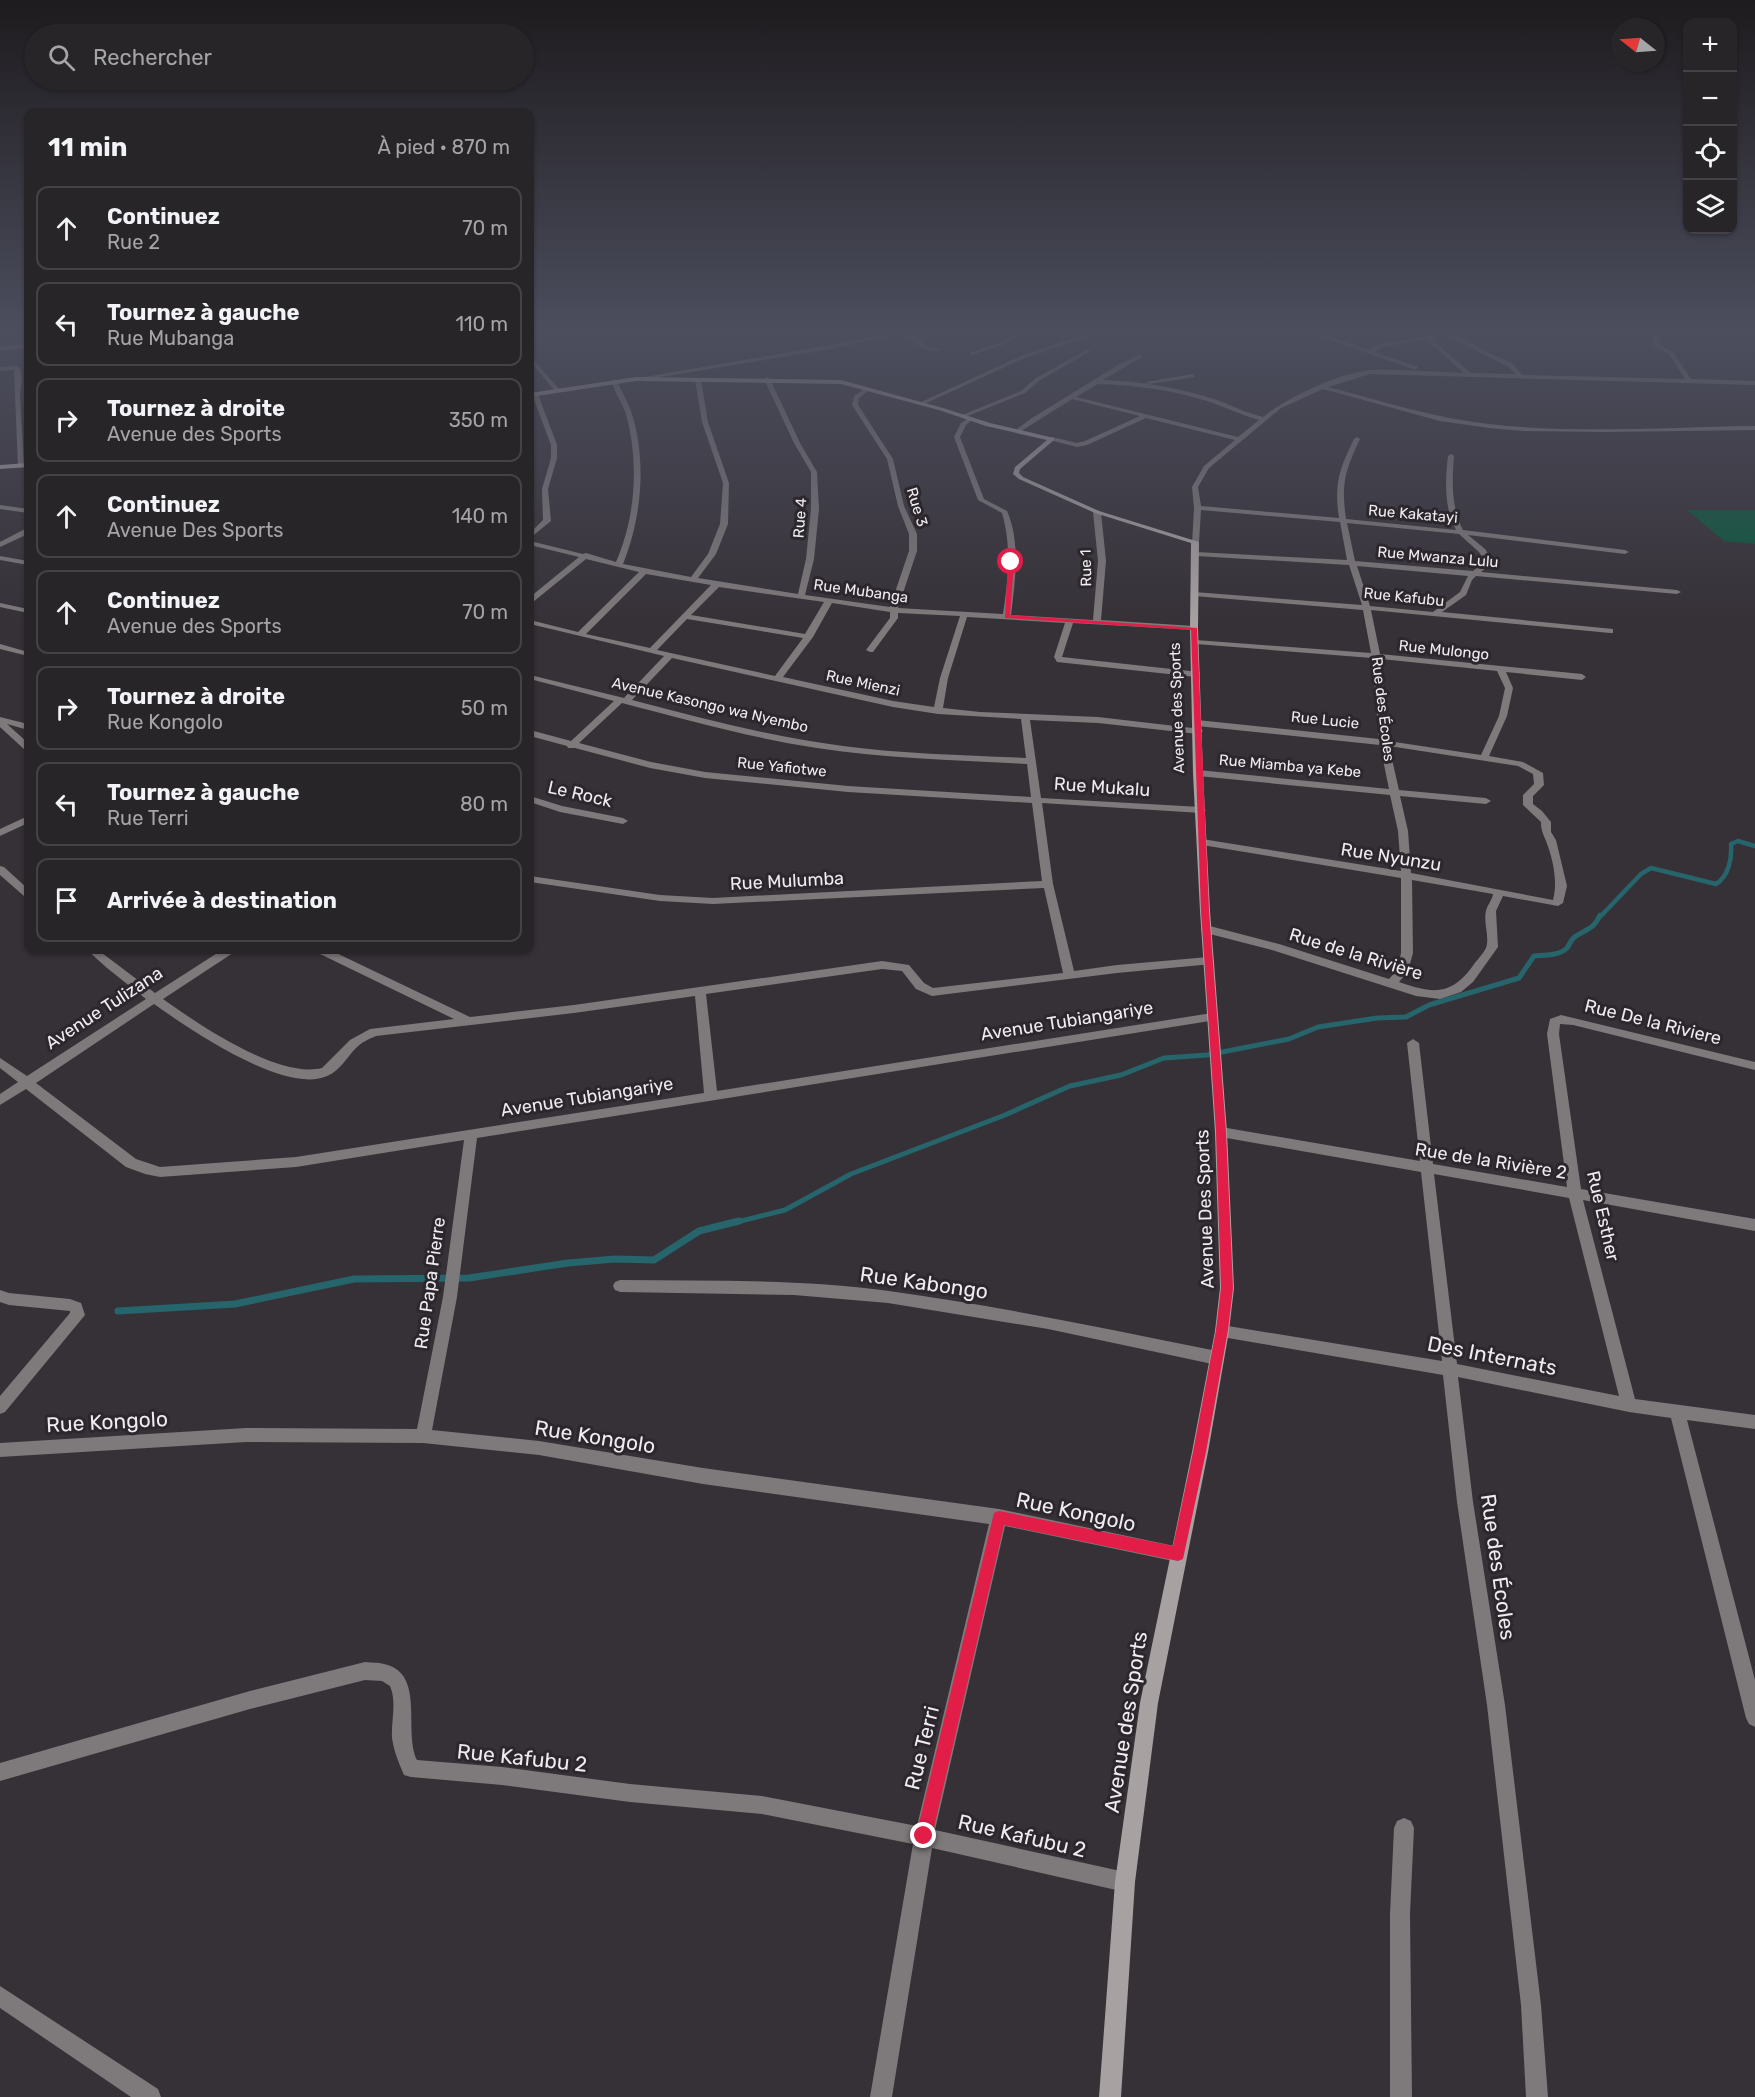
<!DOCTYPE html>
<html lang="fr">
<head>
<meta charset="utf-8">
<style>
  :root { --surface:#282529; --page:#343135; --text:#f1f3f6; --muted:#a5a5a8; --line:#444246 }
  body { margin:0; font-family:Rubik,sans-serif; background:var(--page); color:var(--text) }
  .controls { position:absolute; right:18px; top:18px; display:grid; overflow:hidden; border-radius:12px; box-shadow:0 2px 4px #0004 }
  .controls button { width:54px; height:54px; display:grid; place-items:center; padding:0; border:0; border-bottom:2px solid var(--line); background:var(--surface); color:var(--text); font:30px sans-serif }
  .compass { position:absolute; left:1611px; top:18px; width:54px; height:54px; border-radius:50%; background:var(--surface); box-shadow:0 2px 4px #0004; rotate:287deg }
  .stop { position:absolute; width:18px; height:18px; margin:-14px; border:4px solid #e11d48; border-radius:50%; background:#fff }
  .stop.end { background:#e11d48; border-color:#fff; box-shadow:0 2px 6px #0008 }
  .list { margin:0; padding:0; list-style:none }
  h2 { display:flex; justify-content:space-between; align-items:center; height:78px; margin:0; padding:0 24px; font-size:26px }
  h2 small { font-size:20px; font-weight:400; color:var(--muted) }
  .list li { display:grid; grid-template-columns:39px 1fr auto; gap:18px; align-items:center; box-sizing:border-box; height:84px; margin:0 12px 12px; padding:0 12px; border:2px solid var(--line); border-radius:12px }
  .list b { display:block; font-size:22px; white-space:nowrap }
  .list p { margin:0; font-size:20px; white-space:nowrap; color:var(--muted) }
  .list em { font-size:20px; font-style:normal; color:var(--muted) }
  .icon { flex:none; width:33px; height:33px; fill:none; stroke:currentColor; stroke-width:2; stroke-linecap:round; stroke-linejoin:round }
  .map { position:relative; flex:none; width:1755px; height:2097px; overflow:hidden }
  .search { position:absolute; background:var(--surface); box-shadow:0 2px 4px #0004; left:24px; top:24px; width:510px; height:66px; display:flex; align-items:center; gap:15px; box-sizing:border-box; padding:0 21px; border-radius:33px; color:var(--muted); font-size:22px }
  .panel { position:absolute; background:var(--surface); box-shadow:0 2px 4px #0004; left:24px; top:108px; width:510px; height:846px; border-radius:12px }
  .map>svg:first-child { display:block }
  .green { fill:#0c573c }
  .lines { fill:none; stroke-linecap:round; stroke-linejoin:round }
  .stream-far2 { stroke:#25656b; stroke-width:4.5 }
  .stream-far1 { stroke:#25656b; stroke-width:5 }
  .stream { stroke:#25656b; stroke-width:7 }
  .street { fill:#7e797a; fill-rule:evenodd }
  .secondary { fill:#a8a1a2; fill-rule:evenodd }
  .route { fill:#e11d48 }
  .labels { text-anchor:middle; stroke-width:6; stroke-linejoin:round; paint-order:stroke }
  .far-street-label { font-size:15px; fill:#efecf0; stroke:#2c272c }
  .street-label { font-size:18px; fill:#efecf0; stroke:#2c272c }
  .near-street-label { font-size:21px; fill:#efecf0; stroke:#2c272c }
</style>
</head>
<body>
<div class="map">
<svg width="1755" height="2097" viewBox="0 0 1755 2097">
  <rect width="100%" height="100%" fill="#363137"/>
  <path class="green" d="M1687,510H1755V544L1724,541Z"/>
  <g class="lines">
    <path class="stream-far2" d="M1600,917L1641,874L1651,868L1716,884C1729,876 1732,858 1731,844L1738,841L1755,846"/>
    <path class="stream-far1" d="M733,1223L785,1210L851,1174L1005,1115L1070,1086L1121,1075L1164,1058L1207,1055L1289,1039L1318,1027L1377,1018L1406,1017L1429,1005L1519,978L1534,956C1544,955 1559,956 1567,948C1570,944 1571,939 1576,936C1587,929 1594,929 1600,915"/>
    <path class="stream" d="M118,1311L235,1304L354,1279L469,1278L568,1263L615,1259L654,1260L699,1231L739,1221"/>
    <path class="street" d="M0,329H14L0,333Z
      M611,329L607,332L604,330L605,329Z
      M900,329H920L909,332L928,347L942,350C927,355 915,342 903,333L825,350L636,381L633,379L825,346L900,331Z
      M1025,329H1033L1003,345L972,355L969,353L999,343Z
      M1299,329H1308L1369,350L1380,344L1428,336V329H1440L1457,335L1489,353L1512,363L1522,375L1685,379L1669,354L1655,347L1652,336L1647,329H1653L1658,336L1661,346L1673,352L1691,379L1755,381V385L1370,374L1328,387C1381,401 1434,418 1489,424C1574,434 1669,427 1755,426V430L1604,432L1524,431L1489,428L1440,421L1323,389L1281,408L1209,468L1198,487L1201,506L1339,518C1334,483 1339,470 1354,439L1357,437L1360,439C1345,471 1341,483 1346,519L1456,530C1444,508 1445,480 1448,456L1451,454L1454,456C1452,481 1451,508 1463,530L1625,550L1629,552L1625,554L1468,535L1485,549L1491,558L1487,567L1481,572L1677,590L1681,592L1677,594L1476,576L1472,580L1466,595L1442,612L1613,629V633H1610L1371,610L1380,654L1582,674L1586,677L1582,680L1506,672L1513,688L1507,716L1489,756L1523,762L1543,773L1544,785L1533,796V804L1542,811L1551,822V832L1556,840L1567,886L1563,903L1558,906L1503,896L1496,911L1498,947L1473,982L1461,992L1440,999L1416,996L1272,950L1202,932L1201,929L1206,925L1279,944L1389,979L1397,970L1401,953V878L1202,845L1197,842L1202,839L1401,871L1398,831L1390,795L1198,776L1193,773L1198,770L1389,789L1380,745L1197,726L1193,723L1197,720L1379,739L1372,658L1196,644L1192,642L1196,640L1371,653L1363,610L1194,596L1190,594L1194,592L1362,605L1349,565L1196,556L1192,554L1196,552L1347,560L1340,522L1201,510L1199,542L1192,544L1194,508L1192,487L1204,466L1235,440L1146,418L1087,445L1077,447L1050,440V438L1052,437L1077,443L1085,441L1140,416L1072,399L1018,433L1013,432L1032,418L1118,365L1140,354L1142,357L1103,380C1140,381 1179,388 1214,399C1231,405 1246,413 1263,417C1286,398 1341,372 1372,370C1402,369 1434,372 1464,373L1429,342L1428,339L1382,347L1374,352L1418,367L1416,370ZM1434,331C1451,337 1466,345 1483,354C1495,361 1506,363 1516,374L1471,373L1434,341ZM1098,384C1135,385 1172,390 1207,401C1225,407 1241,415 1259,420L1238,437L1076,397ZM1347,523L1459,534L1479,552L1483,558L1481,564L1473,571L1355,561ZM1357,566L1468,576L1460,592L1433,612L1370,606ZM1381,659L1497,671L1505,688L1499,716L1481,755L1388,741ZM1389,746L1518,766L1533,774L1534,784L1523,795V805L1541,822C1541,831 1543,833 1546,841C1553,859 1558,882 1553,900L1411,873L1408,831L1400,796L1486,804L1491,801L1486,798L1399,790ZM1412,880L1493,894C1492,901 1487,905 1486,911C1483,922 1490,937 1486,948C1483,954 1476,961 1472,967C1450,997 1431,993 1399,982L1408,971L1413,953Z
      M1083,335L1085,338L1027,357L922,405L917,404L1023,355Z
      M28,344V348L0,351V347Z
      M1086,350L1091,351L1040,380L1025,393L965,417L960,416L1021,391L1036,378Z
      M530,356L559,389V391H555L530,361Z
      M0,367L17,366L20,368L22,379L20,394L24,466L21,468L18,466L14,370L0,371Z
      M1193,374L1195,377L1149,384L1146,382Z
      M767,377L770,379L800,443L817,472L819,509L814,559L805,595L890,607L909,551V534L898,506L887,459L852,405L854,396L866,388L869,390L859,398L858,405L893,459L904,506L917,534V551L898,608L1003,614C1008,580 1012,547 1002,513L978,500L954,437L961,423L970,417L973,419L966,425L960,437L984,499L1007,511C1021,543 1015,581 1011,615L1093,620L1098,561L1093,512L1097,510L1101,512L1106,561L1101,620L1194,626L1198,628L1194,630L1073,623L1062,657L1199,672L1200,674L1196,677L1057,662L1054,657L1065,623L967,617L948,678L943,708L980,712L1098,717L1201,729L1203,731L1198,734L1098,723L1030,720L1041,798L1201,807L1206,810L1201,813L1042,803L1053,884L1074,971L1117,965L1208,957L1214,961L1212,964L1117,973L932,996L916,989L902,971L882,969L706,994L717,1091L1212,1013L1218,1017L1216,1020L477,1138L457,1297L432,1430L539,1441L703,1468L999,1509L1184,1548L1186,1554L1184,1560L1178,1562L1005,1526L935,1830L1125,1872L1132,1875L1135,1882L1132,1889L1125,1892L932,1848L892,2097H870L913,1844L762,1814L630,1802L502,1785L411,1777L404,1775C399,1763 394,1752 392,1738C391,1721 397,1702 390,1686L382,1681L365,1680L250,1709L0,1781V1763L250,1691L365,1662C371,1663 378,1662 384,1664C426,1673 403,1731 417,1760L502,1767L630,1784L762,1796L917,1826L989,1524L703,1484L539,1455L423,1443L246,1442L0,1457V1443L246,1428L417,1429L443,1297L464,1140L296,1167L160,1177L145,1174L126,1167L26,1089L0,1105V1094L18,1082L0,1068V1058L27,1076L146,999L107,968L87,950H98L155,993L222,950H234L233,953L163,999C198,1024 278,1079 322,1068L350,1040L370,1029L454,1019L318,953L317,950H330L470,1017L574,1005L882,961L909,965L924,983L933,988L1063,973L1044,888L713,904L660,901L530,882V876L660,895L713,898L1042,881L1032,803L848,792L705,778L650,768L575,748H568L567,746L530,736V730L571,741L614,701L530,679V675L624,698L664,656L530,624V620L578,632L639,572L586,559L533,602H530V597L579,557L530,545V541L583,554L586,553L616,562C636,516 639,462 626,414C622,402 613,391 612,380L617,381C622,391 627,401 631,411C647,459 642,517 623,564L691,577L708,554L720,524L723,483L702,422L695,380L698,378L701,380L708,422L729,483L728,524L716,554L698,578L798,594L806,559L811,509V472L794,443L764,379ZM646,574L711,585L650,648L586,634ZM719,587L824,602L805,634L691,615ZM832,603L890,612V618L866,650L870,652H873L898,618V613L960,616L940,678L934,707L893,701L783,677L813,637ZM687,619L803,638L775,676L657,650ZM672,658L893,707L938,714L1021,719L1026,758C965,755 903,754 843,746C771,737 701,718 632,700ZM622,703C687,720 751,738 817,748C887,759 957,760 1027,764L1031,797L848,786L705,772L651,762L579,743ZM695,996L704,1093L296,1157L160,1167L136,1159L36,1083L154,1004C189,1029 285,1095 327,1076C340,1071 347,1057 356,1048C362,1042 369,1039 376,1036L574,1013Z
      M535,392L538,394L557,445V458L548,489L551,521L530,538V533L543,520L542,489L551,458V445L532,394Z
      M0,505L28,509V513L0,509Z
      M25,529H28V534L0,547V542Z
      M0,556L28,561V565L0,560Z
      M0,603L28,609V613L0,607Z
      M0,644L28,652V656L0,649Z
      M0,717L28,724V730L7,724L28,743V751L25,750L0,727Z
      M530,796L562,806L623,818L628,821L623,824L560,812L530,802Z
      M28,816V823L0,836V829Z
      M0,866L4,867L28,889V897L24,896L0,875Z
      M1561,1015L1755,1062V1070L1573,1025L1560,1024L1559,1034L1581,1189L1755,1219V1231L1583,1200L1635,1399L1755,1415V1429L1687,1420L1755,1680V1727L1749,1724L1746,1718L1671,1418L1629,1412L1458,1377L1473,1502L1505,1705L1541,2005L1548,2097H1526L1521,2005L1487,1705L1457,1502L1443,1375L1222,1337L1217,1336L1215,1331L1217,1326L1222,1325L1442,1361L1421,1172L1221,1137L1216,1135L1215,1132L1216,1129L1221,1127L1420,1161L1407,1043L1413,1039L1419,1043L1433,1164L1567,1187L1547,1034L1550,1019ZM1434,1174L1569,1198L1619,1396L1457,1364Z
      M620,1280C710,1281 800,1279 889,1291C999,1306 1108,1329 1217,1351L1222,1353L1224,1358L1222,1363L1217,1365L1048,1329L888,1303L794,1295L620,1292L615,1290L613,1286L615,1282Z
      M0,1290L9,1293L70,1299L81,1303L85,1315L5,1412L0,1414V1396L70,1313V1311L9,1305L0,1302Z
      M1404,1818L1411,1821L1414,1828L1410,1914L1412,2097H1390V1914L1394,1828L1397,1821Z
      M0,1986L158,2089L161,2097H131L0,2008Z"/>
    <path class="secondary" d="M636,377L841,380L943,408L990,423L1054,438V440L1020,469L1019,473L1023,477L1099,511L1199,542L1198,628L1203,773L1210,911L1227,1132L1234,1288L1229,1331L1208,1452L1158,1703L1135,1882L1121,2097H1099L1115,1882L1140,1703L1192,1452L1215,1331L1220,1288L1215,1132L1200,911L1193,773L1190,628L1191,543L1095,513L1019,479L1013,474L1015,467L1047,440L986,426L939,410L841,384L636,381L530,397V393Z
      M28,463V467L0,469V465Z"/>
  </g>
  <linearGradient id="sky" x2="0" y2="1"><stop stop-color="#1e1b1e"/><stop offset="0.53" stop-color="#4c4e5e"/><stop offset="1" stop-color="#4c4e5e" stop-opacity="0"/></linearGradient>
  <rect width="1755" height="623" fill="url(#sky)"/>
  <path class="route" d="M1011,561L1014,562L1010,615L1197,628L1209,911L1226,1132L1233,1288L1228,1330L1206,1452L1183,1559L1178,1561L1004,1525L932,1836L929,1842L924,1844L918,1842L916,1836L994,1513L999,1511L1173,1546L1193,1452L1216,1330L1221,1288L1216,1132L1201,911L1191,630L1005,618L1008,562Z"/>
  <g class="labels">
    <g class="far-street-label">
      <text transform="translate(917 507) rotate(73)" y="5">Rue 3</text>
      <text transform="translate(1413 514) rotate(5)" y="5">Rue Kakatayi</text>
      <text transform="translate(800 518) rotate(-86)" y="5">Rue 4</text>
      <text transform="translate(1438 557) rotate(5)" y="5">Rue Mwanza Lulu</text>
      <text transform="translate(1086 568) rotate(-91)" y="5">Rue 1</text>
      <text transform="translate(861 591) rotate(8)" y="5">Rue Mubanga</text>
      <text transform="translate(1404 597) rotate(6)" y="5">Rue Kafubu</text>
      <text transform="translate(1444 650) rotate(6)" y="5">Rue Mulongo</text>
      <text transform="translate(863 683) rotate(12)" y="5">Rue Mienzi</text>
      <text transform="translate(710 705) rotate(13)" y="5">Avenue Kasongo wa Nyembo</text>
      <text transform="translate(1177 708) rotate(-92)" y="5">Avenue des Sports</text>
      <text transform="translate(1383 709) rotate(83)" y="5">Rue des Écoles</text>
      <text transform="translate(1325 720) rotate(6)" y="5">Rue Lucie</text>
      <text transform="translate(1290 766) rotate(5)" y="5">Rue Miamba ya Kebe</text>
      <text transform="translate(782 767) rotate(6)" y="5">Rue Yafiotwe</text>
    </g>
    <g class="street-label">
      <text transform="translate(1102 787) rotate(4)" y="6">Rue Mukalu</text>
      <text transform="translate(580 794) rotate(13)" y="6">Le Rock</text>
      <text transform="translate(1391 857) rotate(9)" y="6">Rue Nyunzu</text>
      <text transform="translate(787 881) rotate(-3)" y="6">Rue Mulumba</text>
      <text transform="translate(1356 954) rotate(17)" y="6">Rue de la Rivière</text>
      <text transform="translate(104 1008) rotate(-33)" y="6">Avenue Tulizana</text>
      <text transform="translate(1067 1021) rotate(-9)" y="6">Avenue Tubiangariye</text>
      <text transform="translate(1653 1022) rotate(14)" y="6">Rue De la Riviere</text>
      <text transform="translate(587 1097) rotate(-9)" y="6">Avenue Tubiangariye</text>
      <text transform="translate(1491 1161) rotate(9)" y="6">Rue de la Rivière 2</text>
      <text transform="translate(1205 1209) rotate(-92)" y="6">Avenue Des Sports</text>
      <text transform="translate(1603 1216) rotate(77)" y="6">Rue Esther</text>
      <text transform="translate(430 1283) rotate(-82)" y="6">Rue Papa Pierre</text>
    </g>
    <g class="near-street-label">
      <text transform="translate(924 1283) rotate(8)" y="7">Rue Kabongo</text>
      <text transform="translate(1492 1356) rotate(11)" y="7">Des Internats</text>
      <text transform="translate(107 1422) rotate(-3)" y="7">Rue Kongolo</text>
      <text transform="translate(595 1437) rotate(9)" y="7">Rue Kongolo</text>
      <text transform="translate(1076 1512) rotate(12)" y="7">Rue Kongolo</text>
      <text transform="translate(1498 1567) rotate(82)" y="7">Rue des Écoles</text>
      <text transform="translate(1126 1722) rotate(-81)" y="7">Avenue des Sports</text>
      <text transform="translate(922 1748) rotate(-76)" y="7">Rue Terri</text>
      <text transform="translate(522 1758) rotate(6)" y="7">Rue Kafubu 2</text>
      <text transform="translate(1022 1836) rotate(13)" y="7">Rue Kafubu 2</text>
    </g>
  </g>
</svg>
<div class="controls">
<button>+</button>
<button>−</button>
<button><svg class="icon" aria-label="locate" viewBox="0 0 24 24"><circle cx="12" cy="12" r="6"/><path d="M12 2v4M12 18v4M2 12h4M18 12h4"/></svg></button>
<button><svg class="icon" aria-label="layers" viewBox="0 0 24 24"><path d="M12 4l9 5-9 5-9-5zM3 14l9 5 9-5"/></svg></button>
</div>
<svg class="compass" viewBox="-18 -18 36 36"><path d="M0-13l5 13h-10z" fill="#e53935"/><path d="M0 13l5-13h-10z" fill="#a5a5a8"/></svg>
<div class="stop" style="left:1011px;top:562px"></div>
<div class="stop end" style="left:924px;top:1836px"></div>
<div class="search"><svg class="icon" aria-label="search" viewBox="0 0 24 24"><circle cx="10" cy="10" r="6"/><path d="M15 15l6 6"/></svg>Rechercher</div>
<section class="panel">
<h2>11 min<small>À pied · 870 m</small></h2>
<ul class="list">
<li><svg class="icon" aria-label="ahead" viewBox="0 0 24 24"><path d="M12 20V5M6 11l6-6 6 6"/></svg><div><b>Continuez</b><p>Rue 2</p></div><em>70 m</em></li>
<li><svg class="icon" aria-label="left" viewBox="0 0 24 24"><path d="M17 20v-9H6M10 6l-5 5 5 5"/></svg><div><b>Tournez à gauche</b><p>Rue Mubanga</p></div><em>110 m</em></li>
<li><svg class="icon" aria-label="right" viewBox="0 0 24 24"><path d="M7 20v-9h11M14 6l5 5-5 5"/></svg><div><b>Tournez à droite</b><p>Avenue des Sports</p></div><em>350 m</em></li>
<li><svg class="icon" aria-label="ahead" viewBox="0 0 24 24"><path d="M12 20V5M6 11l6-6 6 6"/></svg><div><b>Continuez</b><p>Avenue Des Sports</p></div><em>140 m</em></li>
<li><svg class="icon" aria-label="ahead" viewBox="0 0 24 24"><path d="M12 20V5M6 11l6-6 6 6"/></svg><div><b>Continuez</b><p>Avenue des Sports</p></div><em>70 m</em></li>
<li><svg class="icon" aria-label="right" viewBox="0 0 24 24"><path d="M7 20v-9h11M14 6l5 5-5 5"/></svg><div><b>Tournez à droite</b><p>Rue Kongolo</p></div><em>50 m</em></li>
<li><svg class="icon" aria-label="left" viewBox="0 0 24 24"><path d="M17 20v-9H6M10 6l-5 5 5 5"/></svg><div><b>Tournez à gauche</b><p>Rue Terri</p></div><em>80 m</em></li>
<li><svg class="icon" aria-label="arrive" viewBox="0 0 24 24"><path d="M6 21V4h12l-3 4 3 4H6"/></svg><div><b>Arrivée à destination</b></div></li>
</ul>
</section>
</div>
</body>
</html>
